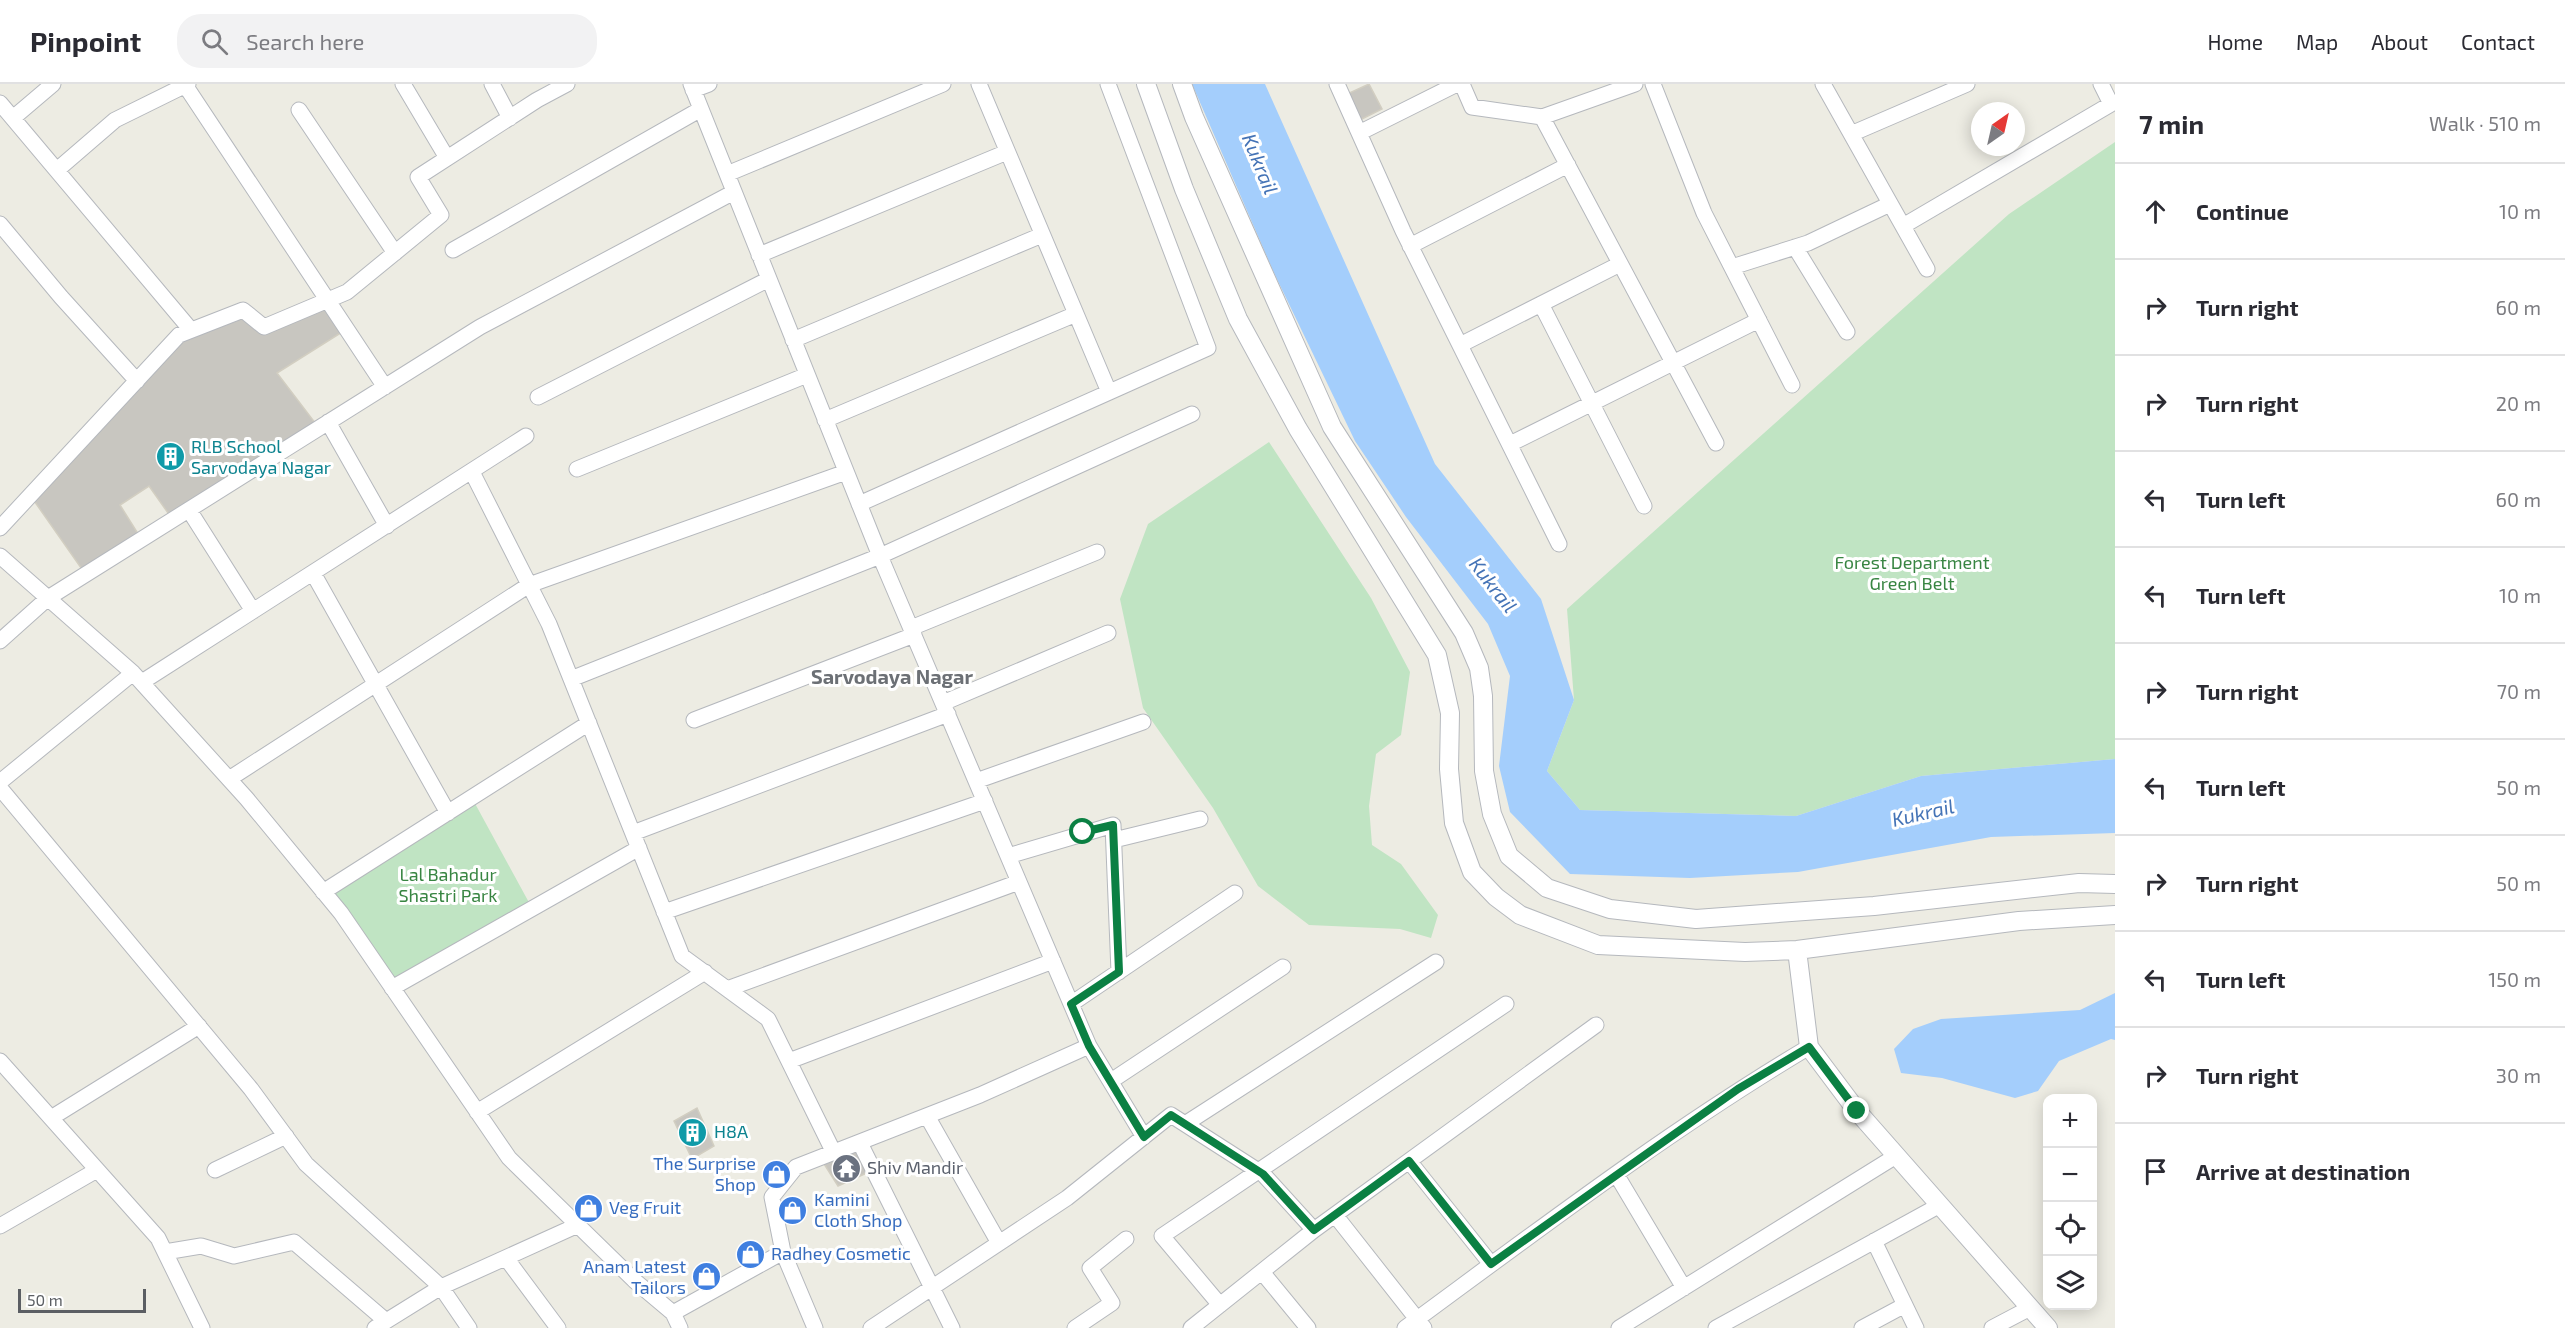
<!DOCTYPE html>
<html lang="en">
<head>
<meta charset="utf-8">
<style>
  :root { --surface:#fff; --page:#f2f2f3; --text:#2b2b33; --muted:#7c7c81; --line:#e1e1e2 }
  body { margin:0; font-family:"Exo 2",sans-serif; background:var(--page); color:var(--text) }
  .controls { position:absolute; right:18px; bottom:18px; display:grid; overflow:hidden; border-radius:12px; box-shadow:0 3px 15px #0003 }
  .controls button { width:54px; height:54px; display:grid; place-items:center; padding:0; border:0; border-bottom:2px solid var(--line); background:var(--surface); color:var(--text); font:30px sans-serif }
  .compass { position:absolute; left:1971px; top:18px; width:54px; height:54px; border-radius:50%; background:var(--surface); box-shadow:0 3px 15px #0003; rotate:34deg }
  .scale { position:absolute; left:18px; bottom:15px; width:128px; box-sizing:border-box; padding-left:6px; border:3px solid #5b5e63; border-top:0; font-size:16px; line-height:21px; white-space:nowrap; color:#5b5e63; -webkit-text-stroke:4px #fff; paint-order:stroke }
  .stop { position:absolute; width:18px; height:18px; margin:-14px; border:4px solid #0b8043; border-radius:50%; background:#fff }
  .stop.end { background:#0b8043; border-color:#fff; box-shadow:0 2px 6px #0008 }
  .list { margin:0; padding:0; list-style:none }
  h2 { display:flex; justify-content:space-between; align-items:center; height:78px; margin:0; padding:0 24px; font-size:26px }
  h2 small { font-size:20px; font-weight:400; color:var(--muted) }
  .list li { display:grid; grid-template-columns:39px 1fr auto; gap:18px; align-items:center; box-sizing:border-box; height:96px; padding:0 24px; border-top:2px solid var(--line) }
  .list b { display:block; font-size:22px; white-space:nowrap }
  .list em { font-size:20px; font-style:normal; color:var(--muted) }
  .icon { flex:none; width:33px; height:33px; fill:none; stroke:currentColor; stroke-width:2; stroke-linecap:round; stroke-linejoin:round }
  .map { position:relative; flex:none; width:2115px; height:1244px; overflow:hidden }
  header { display:flex; align-items:center; gap:36px; box-sizing:border-box; height:84px; padding:0 30px; background:var(--surface); border-bottom:2px solid var(--line) }
  header strong { font-size:28px }
  nav { display:flex; gap:33px; margin-inline-start:auto; font-size:21px }
  .search { width:420px; height:54px; background:var(--page); display:flex; align-items:center; gap:15px; box-sizing:border-box; padding:0 21px; border-radius:24px; color:var(--muted); font-size:22px }
  main { display:flex }
  aside { flex:1; background:var(--surface) }
  .map>svg:first-child { display:block }
  .green { fill:#c0e4c3 }
  .water { fill:#a4cefc }
  .building { fill:#c8c6c0; stroke:#d2cec1; stroke-width:1.5 }
  .lines { fill:none; stroke-linecap:round; stroke-linejoin:round }
  .minor-casing { stroke:#b5b8bd; stroke-width:17 }
  .tertiary-casing { stroke:#b5b8bd; stroke-width:20 }
  .minor { stroke:#fff; stroke-width:15 }
  .tertiary { stroke:#fff; stroke-width:18 }
  .route { stroke:#0b8043; stroke-width:8 }
  .labels { text-anchor:middle; stroke-width:6; stroke-linejoin:round; paint-order:stroke }
  .culture-label { font-size:18px; fill:#0d838f; stroke:#fff; text-anchor:start }
  .park-label { font-size:18px; fill:#388542; stroke:#fff }
  .shop-label { font-size:18px; fill:#366cbe; stroke:#fff; text-anchor:start }
  .worship-label { font-size:18px; fill:#5b616d; stroke:#fff; text-anchor:start }
  .water-label { font-size:20px; font-style:italic; fill:#4473b6; stroke:#fff }
  .neighbourhood-label { font-size:20px; font-weight:bold; fill:#6c7075; stroke:#fff }
</style>
</head>
<body>
<header>
<strong>Pinpoint</strong>
<div class="search"><svg class="icon" aria-label="search" viewBox="0 0 24 24"><circle cx="10" cy="10" r="6"/><path d="M15 15l6 6"/></svg>Search here</div>
<nav><a>Home</a><a>Map</a><a>About</a><a>Contact</a></nav>
</header>
<main>
<div class="map">
<svg width="2115" height="1244" viewBox="0 0 2115 1244">
  <rect width="100%" height="100%" fill="#edece3"/>
  <path class="green" d="M2115,58V675L1921,692L1796,732L1580,726L1547,687L1574,616L1567,525L2009,130Z
    M1269,358L1371,514L1410,588L1401,651L1376,670L1369,722L1372,761L1401,780L1438,831L1431,854L1400,845L1309,841L1258,802L1213,724L1143,624L1120,515L1148,440Z
    M472,714L532,824L392,904L323,808Z"/>
  <path class="water" d="M1192,0H1265L1435,380L1541,515L1574,616L1547,687L1580,726L1796,732L1921,692L2115,675V749L1991,753L1798,788L1690,794L1570,790L1510,728L1499,682L1510,592L1488,540L1406,433L1355,357L1274,189Z
    M2115,909V956L2111,955L2059,977L2038,1007L2015,1014L1942,994L1901,989L1894,965L1913,945L1941,935L2080,926Z"/>
  <path class="building" d="M1369,0L1382,25L1360,36L1347,10Z
    M328,216L347,245L277,289L319,344L173,436L149,402L120,421L142,456L86,491L30,411L179,251L243,226L264,243Z
    M697,1024L714,1062L692,1075L674,1037Z
    M856,1068L867,1089L838,1102L824,1080Z"/>
  <g class="lines">
    <defs>
      <path id="minor" d="M403,0L447,74
        M492,0L510,34
        M691,0L880,472L1089,962L1144,1053
        M979,0L1109,308
        M1337,0L1403,147L1559,460
        M1462,0L1472,23L1542,33L1635,0
        M1653,0L1704,129L1792,301
        M1823,0L1927,185
        M185,1L385,303
        M693,6L709,0
        M0,19L191,246
        M299,26L395,169
        M1542,33L1716,359
        M13,34L53,0
        M1359,49L1457,0
        M1851,50L1967,0
        M57,86L115,36L188,0
        M727,90L943,0
        M0,140L61,213L137,297
        M1903,142L2111,20L2101,0
        M1410,162L1568,81
        M1795,163L1847,248
        M453,166L701,25
        M759,171L1007,68
        M1732,183L1808,159L1890,120
        M1541,220L1644,422
        M793,256L1042,151
        M1460,261L1620,180
        M538,313L769,195
        M825,336L1076,230
        M328,338L387,442
        M1510,360L1759,236
        M577,385L807,291
        M472,388L549,540L682,872L768,935L834,1069
        M859,420L1208,264L1108,0
        M189,426L253,527
        M0,444L179,251L243,226L264,243L347,208L441,131L418,93L537,16L567,0
        M0,472L133,589L247,715L341,829L509,1074L635,1197L673,1229L783,1168
        M313,489L448,729
        M911,544L1097,468
        M0,557L48,514L480,243L734,108
        M571,595L880,472L1192,330
        M142,598L526,352
        M943,619L1108,549
        M694,636L914,551
        M229,695L529,501L846,388
        M976,697L1143,638
        M0,698L133,589
        M0,704L251,1005L306,1080L441,1203L469,1244
        M633,749L948,630
        M1114,756L1200,735
        M1008,772L1113,741L1119,888
        M323,808L589,639
        M664,828L985,717
        M392,904L639,764
        M727,905L1019,798
        M1071,920L1235,809
        M0,977L158,1154L202,1244
        M789,977L1053,877
        M1111,997L1283,883
        M477,1028L705,888
        M927,1032L999,1159
        M51,1034L199,942
        M1185,1040L1436,878
        M860,1059L952,1244
        M1409,1077L1491,1180
        M215,1086L286,1052
        M1616,1090L1684,1204
        M1335,1131L1424,1244
        M0,1142L97,1086
        M1874,1157L1916,1244
        M165,1168L201,1162L234,1172L294,1158L386,1237
        M506,1174L558,1244
        M1262,1188L1308,1244
        M1220,1221L1162,1152L1506,920
        M673,1229L680,1244
        M375,1244L441,1203L578,1141
        M815,1244L783,1168L772,1113L796,1083L980,1011L1089,962
        M871,1244L1067,1114L1171,1031L1263,1090L1314,1146
        M1075,1244L1112,1219L1090,1184L1126,1155
        M1191,1244L1314,1146L1596,941
        M1405,1244C1537,1147 1668,1047 1809,963
        M1619,1244L1896,1072
        M1716,1244L1940,1121
        M1862,1244L1905,1221
        M1992,1244L2030,1224"/>
      <path id="tertiary" d="M1146,0L1184,105L1238,235L1298,345L1437,571L1450,629L1449,685L1454,739L1472,788L1496,813L1520,831L1598,861L1745,868L1797,866L2019,837L2115,831
        M1182,0L1194,33L1332,343L1464,549L1479,584L1483,612L1484,687L1492,730L1509,772L1547,804L1610,825L1696,835L1874,822L2079,799L2115,800
        M1797,866L1809,963L1857,1027L2048,1244"/>
    </defs>
    <use href="#minor" class="minor-casing"/>
    <use href="#tertiary" class="tertiary-casing"/>
    <use href="#minor" class="minor"/>
    <use href="#tertiary" class="tertiary"/>
  </g>
  <g class="lines">
    <path class="route" d="M1083,748L1113,741L1119,888L1071,920L1089,962L1144,1053L1171,1031L1263,1090L1314,1146L1409,1077L1491,1180L1738,1005L1809,963L1857,1027"/>
  </g>
  <defs>
    <symbol id="building-disc" viewBox="-11 -11 22 22"><circle r="9.5" fill="#0f9aa8" stroke="#fff"/><path d="M-4-6H4V6H1V3H-1V6H-4ZM-2.5-4.3h1.7v1.8h-1.7ZM.8-4.3h1.7v1.8H.8ZM-2.5-1h1.7V.8h-1.7ZM.8-1h1.7V.8H.8Z" fill="#fff"/></symbol>
    <symbol id="temple-disc" viewBox="-11 -11 22 22"><circle r="9.5" fill="#6b7280" stroke="#fff"/><path d="M0-6L5-2H3V0L6.5 2.5H4V6H1.5V3h-3V6H-4V2.5H-6.5L-3 0V-2H-5Z" fill="#fff"/></symbol>
    <symbol id="shop-disc" viewBox="-11 -11 22 22"><circle r="9.5" fill="#3f7fe0" stroke="#fff"/><path d="M-5-2.5h2.3a2.7 3.5 0 0 1 5.4 0H5L5.5 6h-11ZM-1.5-2.5h3a1.5 2.3 0 0 0-3 0Z" fill="#fff"/></symbol>
  </defs>
  <g fill-rule="evenodd">
    <use href="#building-disc" x="154" y="356" width="33" height="33"/>
    <use href="#building-disc" x="676" y="1032" width="33" height="33"/>
    <use href="#temple-disc" x="830" y="1068" width="33" height="33"/>
    <use href="#shop-disc" x="760" y="1074" width="33" height="33"/>
    <use href="#shop-disc" x="572" y="1108" width="33" height="33"/>
    <use href="#shop-disc" x="776" y="1110" width="33" height="33"/>
    <use href="#shop-disc" x="734" y="1154" width="33" height="33"/>
    <use href="#shop-disc" x="690" y="1176" width="33" height="33"/>
  </g>
  <g class="labels">
    <g class="culture-label">
      <text x="191" y="369">RLB School<tspan x="191" dy="21">Sarvodaya Nagar</tspan></text>
      <text x="714" y="1054">H8A</text>
    </g>
    <g class="park-label">
      <text x="1912" y="485">Forest Department<tspan x="1912" dy="21">Green Belt</tspan></text>
      <text x="448" y="797">Lal Bahadur<tspan x="448" dy="21">Shastri Park</tspan></text>
    </g>
    <g class="shop-label">
      <text x="756" y="1086" text-anchor="end">The Surprise<tspan x="756" dy="21">Shop</tspan></text>
      <text x="814" y="1122">Kamini<tspan x="814" dy="21">Cloth Shop</tspan></text>
      <text x="609" y="1130">Veg Fruit</text>
      <text x="771" y="1176">Radhey Cosmetic</text>
      <text x="686" y="1189" text-anchor="end">Anam Latest<tspan x="686" dy="21">Tailors</tspan></text>
    </g>
    <g class="worship-label">
      <text x="867" y="1090">Shiv Mandir</text>
    </g>
    <g class="water-label">
      <text transform="translate(1260 80) rotate(68)" y="7">Kukrail</text>
      <text transform="translate(1493 501) rotate(52)" y="7">Kukrail</text>
      <text transform="translate(1923 729) rotate(-13)" y="7">Kukrail</text>
    </g>
    <g class="neighbourhood-label">
      <text x="892" y="600">Sarvodaya Nagar</text>
    </g>
  </g>
</svg>
<div class="controls">
<button>+</button>
<button>−</button>
<button><svg class="icon" aria-label="locate" viewBox="0 0 24 24"><circle cx="12" cy="12" r="6"/><path d="M12 2v4M12 18v4M2 12h4M18 12h4"/></svg></button>
<button><svg class="icon" aria-label="layers" viewBox="0 0 24 24"><path d="M12 4l9 5-9 5-9-5zM3 14l9 5 9-5"/></svg></button>
</div>
<svg class="compass" viewBox="-18 -18 36 36"><path d="M0-13l5 13h-10z" fill="#e53935"/><path d="M0 13l5-13h-10z" fill="#7c7c81"/></svg>
<div class="scale">50 m</div>
<div class="stop" style="left:1083px;top:748px"></div>
<div class="stop end" style="left:1857px;top:1027px"></div>
</div>
<aside>
<h2>7 min<small>Walk · 510 m</small></h2>
<ul class="list">
<li><svg class="icon" aria-label="ahead" viewBox="0 0 24 24"><path d="M12 20V5M6 11l6-6 6 6"/></svg><div><b>Continue</b></div><em>10 m</em></li>
<li><svg class="icon" aria-label="right" viewBox="0 0 24 24"><path d="M7 20v-9h11M14 6l5 5-5 5"/></svg><div><b>Turn right</b></div><em>60 m</em></li>
<li><svg class="icon" aria-label="right" viewBox="0 0 24 24"><path d="M7 20v-9h11M14 6l5 5-5 5"/></svg><div><b>Turn right</b></div><em>20 m</em></li>
<li><svg class="icon" aria-label="left" viewBox="0 0 24 24"><path d="M17 20v-9H6M10 6l-5 5 5 5"/></svg><div><b>Turn left</b></div><em>60 m</em></li>
<li><svg class="icon" aria-label="left" viewBox="0 0 24 24"><path d="M17 20v-9H6M10 6l-5 5 5 5"/></svg><div><b>Turn left</b></div><em>10 m</em></li>
<li><svg class="icon" aria-label="right" viewBox="0 0 24 24"><path d="M7 20v-9h11M14 6l5 5-5 5"/></svg><div><b>Turn right</b></div><em>70 m</em></li>
<li><svg class="icon" aria-label="left" viewBox="0 0 24 24"><path d="M17 20v-9H6M10 6l-5 5 5 5"/></svg><div><b>Turn left</b></div><em>50 m</em></li>
<li><svg class="icon" aria-label="right" viewBox="0 0 24 24"><path d="M7 20v-9h11M14 6l5 5-5 5"/></svg><div><b>Turn right</b></div><em>50 m</em></li>
<li><svg class="icon" aria-label="left" viewBox="0 0 24 24"><path d="M17 20v-9H6M10 6l-5 5 5 5"/></svg><div><b>Turn left</b></div><em>150 m</em></li>
<li><svg class="icon" aria-label="right" viewBox="0 0 24 24"><path d="M7 20v-9h11M14 6l5 5-5 5"/></svg><div><b>Turn right</b></div><em>30 m</em></li>
<li><svg class="icon" aria-label="arrive" viewBox="0 0 24 24"><path d="M6 21V4h12l-3 4 3 4H6"/></svg><div><b>Arrive at destination</b></div></li>
</ul>
</aside>
</main>
</body>
</html>
